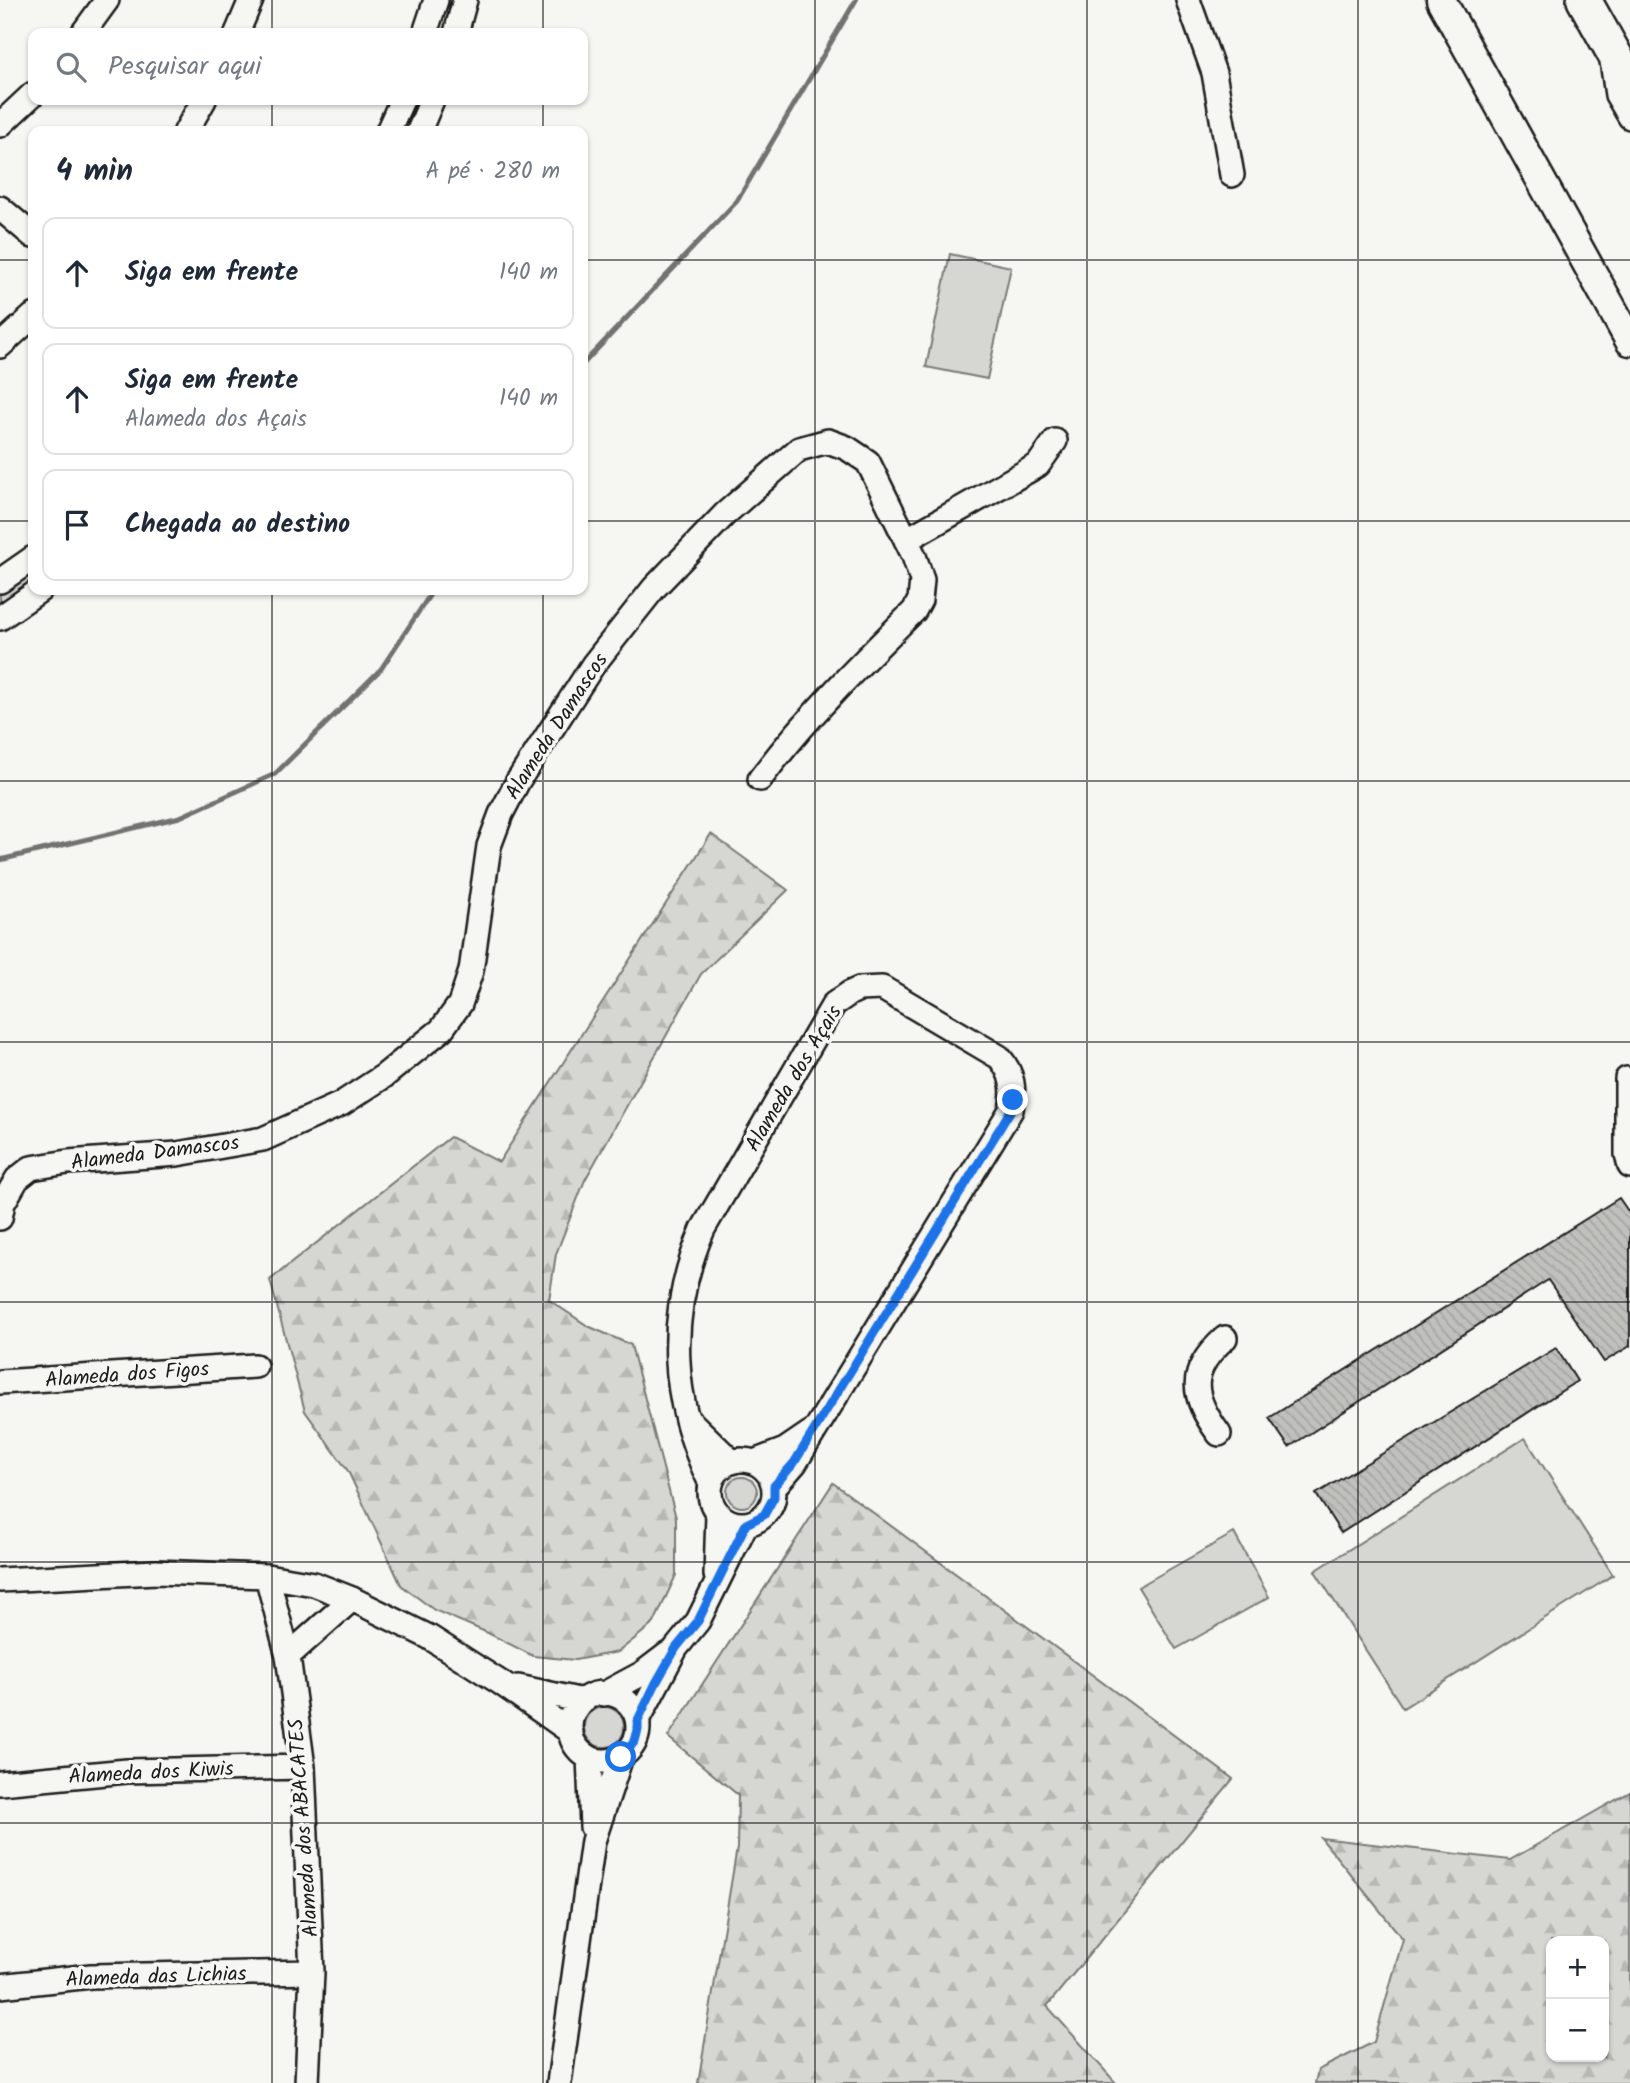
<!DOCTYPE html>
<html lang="pt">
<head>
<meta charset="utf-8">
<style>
  :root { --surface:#fff; --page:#f2f2f3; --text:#1f2937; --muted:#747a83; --line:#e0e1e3 }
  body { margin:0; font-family:Kalam,sans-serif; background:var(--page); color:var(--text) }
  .controls { position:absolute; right:21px; bottom:21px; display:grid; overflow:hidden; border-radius:14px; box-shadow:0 2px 5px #0004 }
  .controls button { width:63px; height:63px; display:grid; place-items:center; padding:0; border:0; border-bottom:2px solid var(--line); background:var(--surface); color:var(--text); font:35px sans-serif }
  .stop { position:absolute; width:21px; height:21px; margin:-16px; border:5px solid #1a73e8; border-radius:50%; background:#fff }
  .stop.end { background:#1a73e8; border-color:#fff; box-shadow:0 2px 7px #0008 }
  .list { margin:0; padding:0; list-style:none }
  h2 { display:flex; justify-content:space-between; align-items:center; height:91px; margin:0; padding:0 28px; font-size:30px }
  h2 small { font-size:23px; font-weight:400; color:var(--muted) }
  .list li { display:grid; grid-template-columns:46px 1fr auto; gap:21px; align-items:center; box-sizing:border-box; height:112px; margin:0 14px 14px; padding:0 14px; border:2px solid var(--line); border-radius:14px }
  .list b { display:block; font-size:26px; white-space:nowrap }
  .list p { margin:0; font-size:23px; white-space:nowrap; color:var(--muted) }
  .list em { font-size:23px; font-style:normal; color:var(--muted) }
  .icon { flex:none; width:38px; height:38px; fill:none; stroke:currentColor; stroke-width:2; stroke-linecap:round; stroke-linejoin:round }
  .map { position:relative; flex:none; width:1630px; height:2083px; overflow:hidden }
  .search { position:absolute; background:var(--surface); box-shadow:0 2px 5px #0004; left:28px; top:28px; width:560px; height:77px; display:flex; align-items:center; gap:18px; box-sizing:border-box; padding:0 24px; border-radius:14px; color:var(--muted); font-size:26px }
  .panel { position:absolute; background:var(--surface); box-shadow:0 2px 5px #0004; left:28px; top:126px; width:560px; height:469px; border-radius:14px }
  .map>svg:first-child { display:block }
  .green { fill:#d6d6d2; stroke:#797977; stroke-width:2 }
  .forest { fill:url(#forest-firs); stroke:#797977; stroke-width:2; fill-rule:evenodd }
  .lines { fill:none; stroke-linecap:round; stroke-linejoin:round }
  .stream { stroke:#727271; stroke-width:5 }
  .building { fill:url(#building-back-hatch); stroke:#1c1c1c; stroke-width:2 }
  .minor-casing { stroke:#1c1c1c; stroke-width:28 }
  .major-casing { stroke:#1c1c1c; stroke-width:33 }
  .highway-casing { stroke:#1c1c1c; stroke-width:38 }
  .minor { stroke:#f6f6f2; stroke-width:23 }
  .major { stroke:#f6f6f2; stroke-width:28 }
  .highway { stroke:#f6f6f2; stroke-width:33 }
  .route { stroke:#1a73e8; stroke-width:9 }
  .grid { fill:none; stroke:#1c1c1c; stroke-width:2; stroke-opacity:0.55 }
  .labels { text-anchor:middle; stroke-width:7; stroke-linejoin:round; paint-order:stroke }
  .street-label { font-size:21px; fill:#1c1c1c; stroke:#f6f6f2 }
</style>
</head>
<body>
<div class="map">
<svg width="1630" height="2083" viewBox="0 0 1630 2083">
  <defs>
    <pattern id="forest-firs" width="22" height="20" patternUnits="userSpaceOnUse" patternTransform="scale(1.75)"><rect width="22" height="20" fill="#d6d6d2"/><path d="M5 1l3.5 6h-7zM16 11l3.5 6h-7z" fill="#b7b7b4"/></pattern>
    <pattern id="building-back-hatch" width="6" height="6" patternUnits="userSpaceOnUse" patternTransform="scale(1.75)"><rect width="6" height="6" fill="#c0c0bd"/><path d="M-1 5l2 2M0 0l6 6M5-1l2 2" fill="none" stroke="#a4a4a2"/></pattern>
  </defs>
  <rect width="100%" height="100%" fill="#f6f6f2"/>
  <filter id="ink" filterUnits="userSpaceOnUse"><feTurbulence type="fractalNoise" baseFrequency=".0143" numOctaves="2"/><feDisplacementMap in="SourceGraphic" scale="14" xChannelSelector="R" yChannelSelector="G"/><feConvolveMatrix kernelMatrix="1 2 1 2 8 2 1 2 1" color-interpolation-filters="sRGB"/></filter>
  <g filter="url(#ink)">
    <path class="green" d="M950,254L1011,267L987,379L926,367Z
      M33,570V587L0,608V590Z
      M1525,1438L1613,1575L1403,1708L1315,1571Z
      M727 1492a15 15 0 1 1 30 0a15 15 0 1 1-30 0Z
      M1234,1533L1269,1597L1176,1649L1138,1587Z
      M584 1727a20 20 0 1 1 40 0a20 20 0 1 1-40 0Z"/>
    <path class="forest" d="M711,834L788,890L701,974L585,1180L556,1254L549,1300L588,1326L631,1345L676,1518V1575L654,1623L618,1652L575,1660L533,1656L488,1633L434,1610L401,1585L348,1471L305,1411L270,1280L450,1137L499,1162Z
      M833,1483L1233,1779L1047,2006L1116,2083H698L737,1848L738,1795L668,1737Z
      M1630,1792V2083H1315L1318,2070L1374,2042L1403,1939L1321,1838L1510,1860ZM1604,1941V2057H1551V1941Z"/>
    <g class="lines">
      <path class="stream" d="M583,364L737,201L856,0
        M0,860L180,817L275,774L381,669L433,590"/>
    </g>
    <path class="building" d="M1619,1198L1630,1214V1346L1604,1362L1548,1280L1289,1447L1269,1418Z
      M1556,1348L1577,1381L1341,1533L1316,1494Z"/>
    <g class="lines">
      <defs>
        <path id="minor" d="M1188,0L1214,73L1232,175
          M83,33L107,0
          M237,33L251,0
          M425,33L436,0
          M456,33L465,0
          M1612,61L1617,95L1630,117
          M0,125L33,94
          M186,131L204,100
          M388,131L402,100
          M419,131L432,100
          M0,208L33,236
          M0,346L33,316
          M906,540L1038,465L1055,441
          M0,581L33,558
          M0,618L40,590
          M1627,1079V1154L1630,1166
          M0,1218L3,1203L17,1179L31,1168L68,1162L177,1154L263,1139L341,1104L384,1076L441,1030L460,1004L471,971L489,846L501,814L518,781L593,665L654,588L725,514L799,449L828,441L847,448L868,462L914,556L922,580L920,600L914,611C859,665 806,718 760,779
          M0,1382L255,1366
          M690,1421L732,1462
          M1219,1434C1191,1396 1187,1371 1225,1338
          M710 1492a32 32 0 1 1 64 0a32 32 0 1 1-64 0Z
          M754,1462L785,1450L810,1433
          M711,1484C670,1399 666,1316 703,1229L834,1004L850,993L859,989L882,988L999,1057C1013,1073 1015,1089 1011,1110L795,1463L774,1487
          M716,1575L718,1513
          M267,1576L288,1656L303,1767L312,1972L307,2083
          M0,1580L156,1572L267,1576L314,1584L352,1599L429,1637L501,1683L571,1732
          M288,1656L352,1599
          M518,1687L583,1701
          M570 1727a34 34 0 1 1 68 0a34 34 0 1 1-68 0Z
          M604,1694L643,1673L668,1654
          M638,1720L676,1648L698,1621L746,1524
          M589,1757L592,1827
          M0,1783L127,1771L303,1767
          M0,1986L91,1976L312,1972
          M559,2083L593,1841L621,1757"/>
        <path id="major" d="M1441,0L1630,341"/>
        <path id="highway" d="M1584,0L1630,82"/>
      </defs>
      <use href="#minor" class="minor-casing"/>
      <use href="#major" class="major-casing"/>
      <use href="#highway" class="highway-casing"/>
      <use href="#minor" class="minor"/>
      <use href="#major" class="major"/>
      <use href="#highway" class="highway"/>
    </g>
  </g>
  <g class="lines" filter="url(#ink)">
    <path class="route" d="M621,1757L635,1741L638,1730V1720L656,1683L676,1648L698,1621L746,1524L764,1515L774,1497V1486L794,1463L1011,1110L1013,1100"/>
  </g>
  <path class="grid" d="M272,0V33M543,0V33M815,0V2083M1087,0V2083M1358,0V2083M272,100V131M543,100V131M0,260H33M583,260H1630M0,521H33M583,521H1630M272,590V2083M543,590V2083M0,781H1630M0,1042H1630M0,1302H1630M0,1562H1630M0,1823H1630"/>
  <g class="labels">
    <g class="street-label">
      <text transform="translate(556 726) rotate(-57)" y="7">Alameda Damascos</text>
      <text transform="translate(793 1078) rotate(-59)" y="7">Alameda dos Açais</text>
      <text transform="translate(155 1152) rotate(-7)" y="7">Alameda Damascos</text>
      <text transform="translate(127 1374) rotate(-4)" y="7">Alameda dos Figos</text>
      <text transform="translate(151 1772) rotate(-3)" y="7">Alameda dos Kiwis</text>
      <text transform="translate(303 1828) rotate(-94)" y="7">Alameda dos ABACATES</text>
      <text transform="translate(156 1976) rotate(-2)" y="7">Alameda das Lichias</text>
    </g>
  </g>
</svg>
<div class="controls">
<button>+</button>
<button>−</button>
</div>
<div class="stop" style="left:621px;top:1757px"></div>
<div class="stop end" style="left:1013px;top:1100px"></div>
<div class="search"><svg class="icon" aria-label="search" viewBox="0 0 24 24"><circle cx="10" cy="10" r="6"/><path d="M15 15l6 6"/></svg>Pesquisar aqui</div>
<section class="panel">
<h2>4 min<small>A pé · 280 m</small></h2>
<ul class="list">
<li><svg class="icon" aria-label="ahead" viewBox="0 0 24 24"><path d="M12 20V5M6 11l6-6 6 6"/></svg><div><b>Siga em frente</b></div><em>140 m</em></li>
<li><svg class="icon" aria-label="ahead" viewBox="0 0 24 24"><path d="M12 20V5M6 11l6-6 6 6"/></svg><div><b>Siga em frente</b><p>Alameda dos Açais</p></div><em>140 m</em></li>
<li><svg class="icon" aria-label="arrive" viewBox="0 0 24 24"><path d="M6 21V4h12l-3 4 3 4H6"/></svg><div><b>Chegada ao destino</b></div></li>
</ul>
</section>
</div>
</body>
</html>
